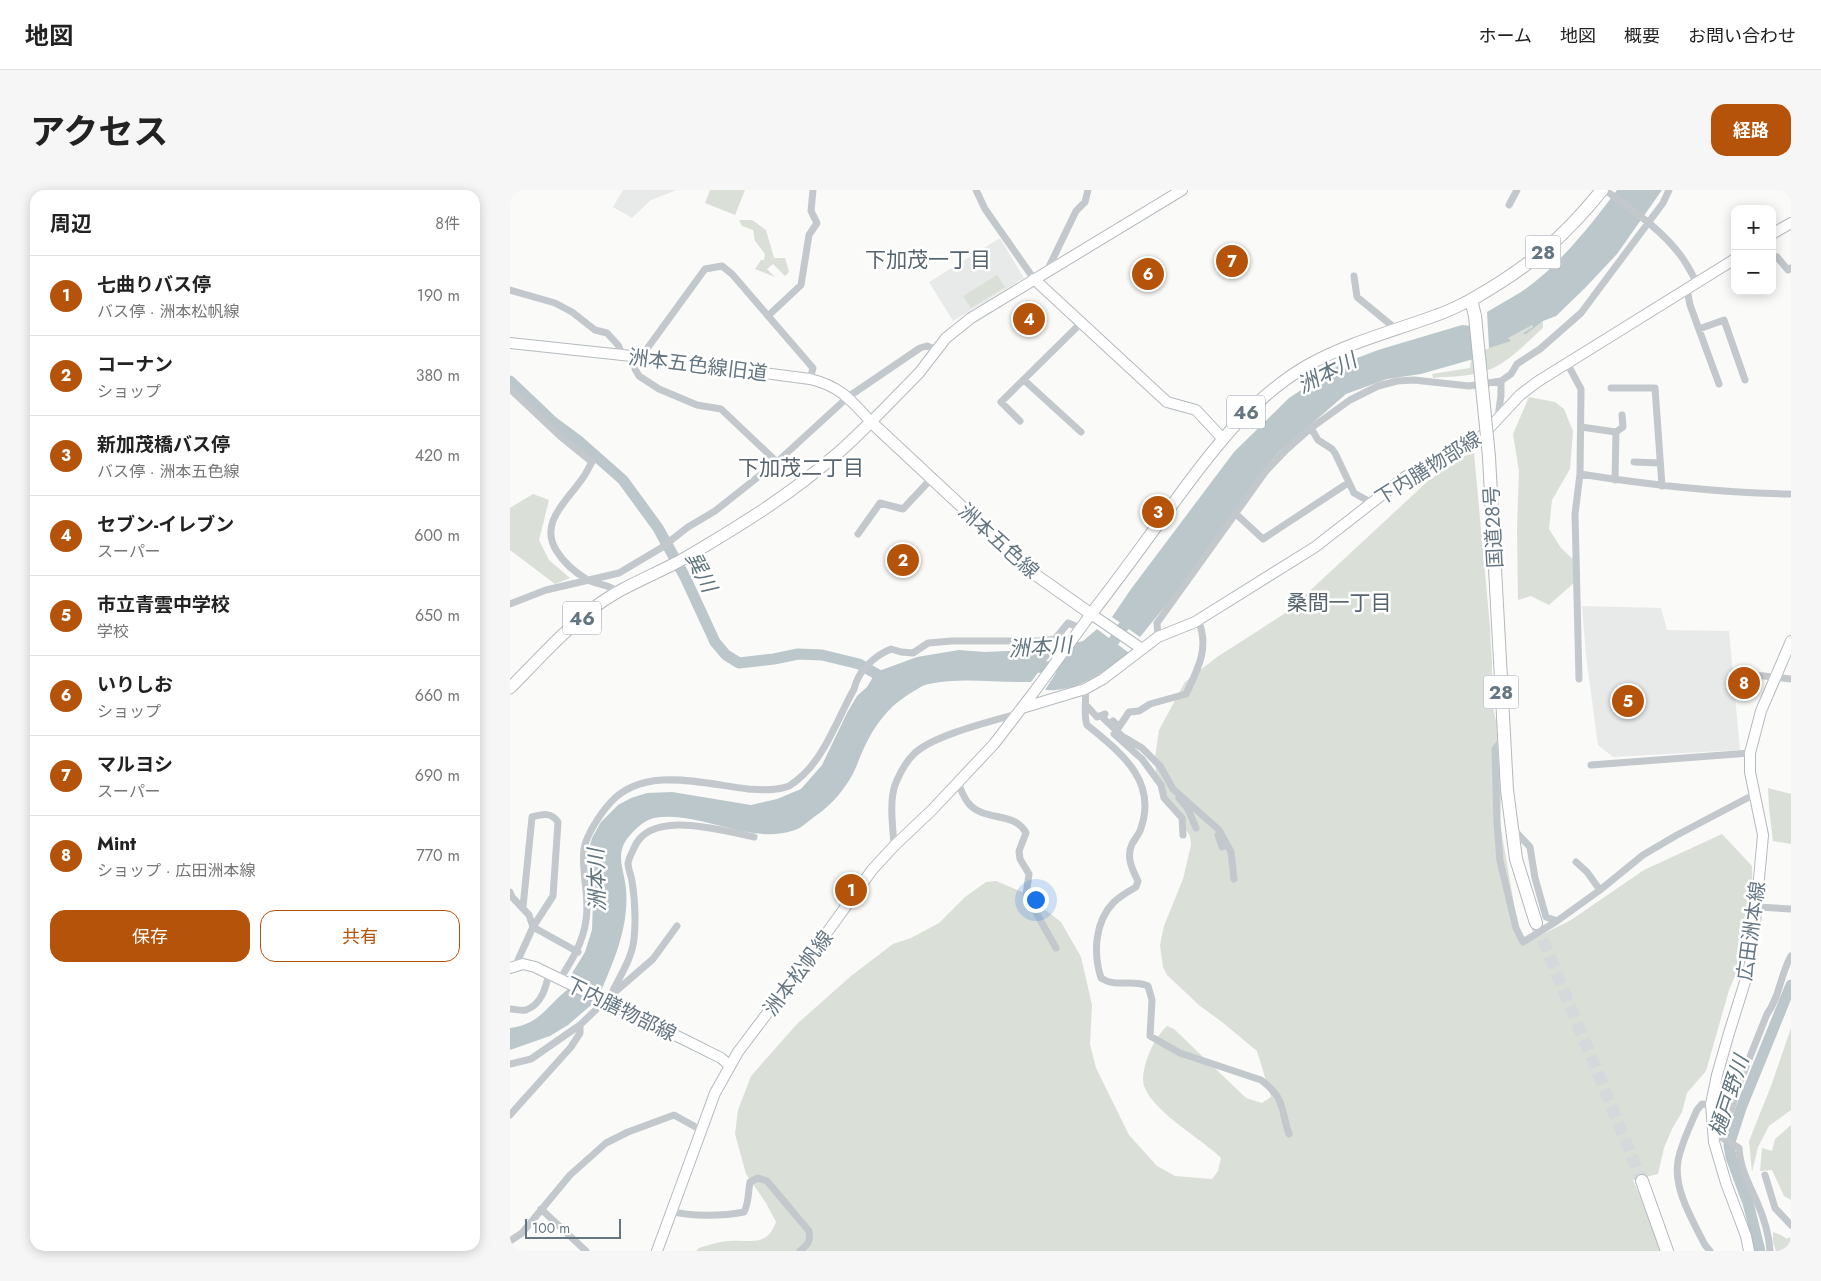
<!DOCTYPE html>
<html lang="ja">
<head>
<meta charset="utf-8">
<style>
  :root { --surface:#fff; --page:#f6f6f6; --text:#222; --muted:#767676; --line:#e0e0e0; --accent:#b45309 }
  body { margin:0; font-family:Jost,"Noto Sans JP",sans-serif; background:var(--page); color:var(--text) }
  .controls { position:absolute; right:15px; top:15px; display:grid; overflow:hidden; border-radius:10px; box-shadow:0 2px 12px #0003 }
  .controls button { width:45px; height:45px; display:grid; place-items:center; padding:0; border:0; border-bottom:1px solid var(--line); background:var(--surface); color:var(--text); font:25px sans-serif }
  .scale { position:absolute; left:15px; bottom:12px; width:96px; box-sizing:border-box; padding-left:5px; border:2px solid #657683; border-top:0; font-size:14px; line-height:18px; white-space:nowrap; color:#657683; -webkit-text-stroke:4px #fff; paint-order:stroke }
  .you { position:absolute; left:525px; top:709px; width:18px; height:18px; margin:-12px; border:4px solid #fff; border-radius:50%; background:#1a73e8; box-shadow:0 0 0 8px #1a73e833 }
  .badge { display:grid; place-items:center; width:32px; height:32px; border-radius:50%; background:var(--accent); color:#fff; font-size:16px; font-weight:700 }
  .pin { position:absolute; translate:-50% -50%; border:2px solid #fff; box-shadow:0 1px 5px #0006 }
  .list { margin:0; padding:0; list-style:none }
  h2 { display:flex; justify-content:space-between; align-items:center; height:65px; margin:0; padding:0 20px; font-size:21px }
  h2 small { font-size:16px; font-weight:400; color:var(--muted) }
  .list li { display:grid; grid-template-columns:32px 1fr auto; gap:15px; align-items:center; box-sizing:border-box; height:80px; padding:0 20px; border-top:1px solid var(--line) }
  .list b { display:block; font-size:19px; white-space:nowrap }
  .list p { margin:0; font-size:16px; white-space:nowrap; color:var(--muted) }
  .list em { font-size:16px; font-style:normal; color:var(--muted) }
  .actions { display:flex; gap:10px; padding:15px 20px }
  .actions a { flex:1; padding:11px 0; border:1px solid var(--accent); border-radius:15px; text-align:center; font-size:18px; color:var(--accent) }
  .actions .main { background:var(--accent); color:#fff }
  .map { position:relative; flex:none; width:1281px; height:1061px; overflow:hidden; border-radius:15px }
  header { display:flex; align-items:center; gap:30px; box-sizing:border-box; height:70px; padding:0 25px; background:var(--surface); border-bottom:1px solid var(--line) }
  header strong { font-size:24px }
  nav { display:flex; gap:28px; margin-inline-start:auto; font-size:18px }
  .intro { display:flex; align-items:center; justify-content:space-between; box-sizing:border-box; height:120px; padding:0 30px }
  h1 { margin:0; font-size:35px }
  .button { padding:12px 22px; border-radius:15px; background:var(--accent); color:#fff; font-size:18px; font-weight:700 }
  main { display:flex; gap:30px; padding:0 30px }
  aside { flex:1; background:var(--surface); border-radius:15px; box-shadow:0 2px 12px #0003 }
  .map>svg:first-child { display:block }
  .built { fill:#e8e9e9 }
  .green { fill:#dadfd7 }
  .water { fill:#bbc7cb }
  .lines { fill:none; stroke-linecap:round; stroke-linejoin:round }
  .river { stroke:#bbc7cb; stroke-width:11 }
  .highway-tunnel { stroke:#d5d9db; stroke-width:12; stroke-dasharray:12 6; stroke-linecap:butt }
  .secondary-casing { stroke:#b3babf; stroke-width:12 }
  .primary-casing { stroke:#b5babe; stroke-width:13 }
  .highway-casing { stroke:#b4b9bd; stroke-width:14 }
  .street { stroke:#c3c8cc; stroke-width:7 }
  .secondary { stroke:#fff; stroke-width:10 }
  .primary { stroke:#fff; stroke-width:11 }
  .highway { stroke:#fff; stroke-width:12 }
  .highway-bridge-casing { stroke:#b4b9bd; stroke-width:14; stroke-linecap:butt }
  .highway-bridge { stroke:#fff; stroke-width:12 }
  .labels { text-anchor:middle; stroke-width:5; stroke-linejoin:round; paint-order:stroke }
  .shield { fill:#fff; stroke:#939fa8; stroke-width:1 }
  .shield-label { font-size:19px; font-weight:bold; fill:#657683 }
  .street-label { font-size:20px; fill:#657683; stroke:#fff }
  .neighbourhood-label { font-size:21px; fill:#57646e; stroke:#fff }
  .water-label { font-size:21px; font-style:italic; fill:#60757c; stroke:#fff }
</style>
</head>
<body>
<header>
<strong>地図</strong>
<nav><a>ホーム</a><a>地図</a><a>概要</a><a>お問い合わせ</a></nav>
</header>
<div class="intro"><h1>アクセス</h1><a class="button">経路</a></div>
<main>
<aside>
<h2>周辺<small>8件</small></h2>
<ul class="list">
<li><span class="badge">1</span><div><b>七曲りバス停</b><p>バス停 · 洲本松帆線</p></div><em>190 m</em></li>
<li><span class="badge">2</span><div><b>コーナン</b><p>ショップ</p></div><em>380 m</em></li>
<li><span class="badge">3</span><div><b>新加茂橋バス停</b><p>バス停 · 洲本五色線</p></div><em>420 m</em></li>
<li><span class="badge">4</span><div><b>セブン-イレブン</b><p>スーパー</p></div><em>600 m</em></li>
<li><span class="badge">5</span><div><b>市立青雲中学校</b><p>学校</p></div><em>650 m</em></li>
<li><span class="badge">6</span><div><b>いりしお</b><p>ショップ</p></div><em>660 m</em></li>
<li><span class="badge">7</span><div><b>マルヨシ</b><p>スーパー</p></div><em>690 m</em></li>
<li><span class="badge">8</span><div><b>Mint</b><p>ショップ · 広田洲本線</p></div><em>770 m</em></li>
</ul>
<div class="actions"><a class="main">保存</a><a>共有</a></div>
</aside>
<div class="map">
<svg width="1281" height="1061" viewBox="0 0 1281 1061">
  <rect width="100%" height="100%" fill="#fafaf8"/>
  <path class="built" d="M113,0H167L141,10L122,28L103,17Z
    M490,48L514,88L443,131L419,92Z
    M1072,416L1151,418L1157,440L1219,441L1230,560L1103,567L1088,555L1076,466Z"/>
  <path class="green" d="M200,0H235L225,25L195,13Z
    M229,30H242L256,40L264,68H275L279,82L275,86L263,74L257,79L265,87L245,79L251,70H254L255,64L245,51L243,40L232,36Z
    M487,85L495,97L461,118L453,106Z
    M1033,131V138C1017,152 1001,170 981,179C963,187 942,186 923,188L922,184L960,178L961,168L1022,134L1023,137L1013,143L1015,145Z
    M1019,207L1045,212L1054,219L1063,241L1060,279L1042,310L1039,339L1051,358L1066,372L1065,392L1039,415L1021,406L1008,410L1007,338L1009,281L1003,244Z
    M964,263L980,437L982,474V513L986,531L991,544L993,567L990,633L1011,755L1061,730L1134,680L1212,644L1242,676L1243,744L1219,800L1196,881L1177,903L1172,922L1162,939L1154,958L1148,984L1123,990L1139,1027L1151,1061H186L189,1058C199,1055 210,1051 220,1051C242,1049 256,1058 266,1032L256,1013L236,984L225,944L228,920L241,886L287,834L341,786L383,754L401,748L429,733L455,707L476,692L486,691L512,702L551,732L571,767L582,815L580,854L586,878L619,945L647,976L665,986L702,989L708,981L711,968C692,949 645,923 635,898C631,891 634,879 636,872C641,857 646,847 657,836L664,839L736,908L752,913L761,907L747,861L712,832L690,816L657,785L653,777L650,755L654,736L673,689L681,655L680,646L653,605L646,586L645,568L649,540L675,492L707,467L777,422L918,291L955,266Z
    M23,304L39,310L29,350L39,370L60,388L45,394L0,360V318Z
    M1258,598L1281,604V654L1263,651L1259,618Z
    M1281,838V920L1259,936L1248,957L1242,982L1239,951L1261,896Z
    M1281,935V1010L1274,1006L1262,980L1250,981L1252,958L1262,961L1265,949Z
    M1263,1042L1271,1045L1277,1049L1279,1047L1281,1049V1061H1266L1263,1052Z"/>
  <path class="water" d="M1107,0H1152L1107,64L1075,98L1046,126L1033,131L1015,145L1013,143L1023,137L1022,135L998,148L1001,151L979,158L977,122C988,115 1000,109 1011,102C1046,79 1082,34 1107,0Z
    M952,135L963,136L967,168L911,184L877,189L836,204L768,263L747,289L678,388L630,447L602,427L621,399L724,262L779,208L829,175L868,160Z
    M587,439L619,463C593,482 569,502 535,500L565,453L573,451Z
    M545,459L521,492C487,493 452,487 419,494C412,495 405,501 399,504C378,517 364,536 354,558C349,568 346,580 340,589C330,605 319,617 304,627C298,631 292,638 285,640C238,656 190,620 144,628C136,630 127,637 122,643C103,662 114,677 116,699C119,736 105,768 91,801L61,785L75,762L82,740L83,711L79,694L78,662L82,648L91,632L108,615L121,608L137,603L162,602L241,615L267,609L291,599L312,575L337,523L347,506L357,497L366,482L407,467L449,460L475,462Z
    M61,797L87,810L58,835L40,846L0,860V838C32,834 37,814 61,797Z"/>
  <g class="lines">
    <path class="river" d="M0,191L43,232L70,252L113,290L148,338L175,387L205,452L216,465L229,473L264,469L288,464L312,465L349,474L379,491
      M595,461L602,454L612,438L625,426
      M516,478L565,475
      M1250,1061L1238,1013L1221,967L1219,955L1231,918L1281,795"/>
    <path class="highway-tunnel" d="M1026,733L1132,991"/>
    <defs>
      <path id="secondary" d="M1262,44L1281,33
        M524,89L657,212L686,220L713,249
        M0,153L131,167L300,189C330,196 341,210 361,232L409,183L436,148L461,128L672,0
        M512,518L575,499L593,489L648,447L685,432L805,357L895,287L917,274L946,262L969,249L1010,205L1027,192L1225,69
        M0,778L13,774L25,777L175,850L211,868L219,875
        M147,1061L205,903L228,862L298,769L362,680L384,656L422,620L484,554L524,502L581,424L632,459
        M1239,1061L1236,1046L1216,993L1204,952L1201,914L1207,885L1219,843L1239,779L1243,754L1253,645L1240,582V563L1251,521L1281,451"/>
      <path id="primary" d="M0,498C27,471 54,440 85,417C112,396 145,385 175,368C226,338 277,307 322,268C336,257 348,244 361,232L523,383L581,424C610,387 637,349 665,311C703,259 743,206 800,174C840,152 884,141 927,125C939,121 950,115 961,110"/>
      <path id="highway" d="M965,126L961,110C1017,78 1052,50 1092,0
        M979,267L997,600L1006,669L1026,733
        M1132,991L1157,1061"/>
    </defs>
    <use href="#secondary" class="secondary-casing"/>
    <use href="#primary" class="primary-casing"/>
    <use href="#highway" class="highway-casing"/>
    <path class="street" d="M466,0L475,19L524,89
      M1095,0C1122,20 1151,39 1171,66C1177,74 1182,84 1187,93
      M999,15L1007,0
      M1267,67L1278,80L1281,78
      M537,81L566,21L575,12L578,0
      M844,86L847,107L886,139
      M1177,99L1180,115L1209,194
      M0,100L45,113L62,122L85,140L97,143L108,155L113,166
      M259,125L291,95L299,45L307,33L301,21L303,0
      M1189,139L1214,130L1235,190
      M127,167L125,179L129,186L149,199L187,215L211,219L267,272
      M131,167L195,79L212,76L222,84L303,178L300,189
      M1057,173L1071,199L1070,284L1065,324L1069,489
      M514,190L571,242
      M1101,198H1145L1152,296
      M0,199L50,246L82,272C79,277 76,284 72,289C57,311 27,334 48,363C55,374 65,382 76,389C86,395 99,394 108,402
      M988,228L991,205V191
      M510,231L491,212L571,133
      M1071,237L1106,242
      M801,238L808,250L822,259L825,263L844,303L862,313
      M1124,272L1150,273
      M1070,284C1140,295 1210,303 1281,304
      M1105,290L1106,242L1113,237L1112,225
      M725,323L753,349L838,293
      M348,344L370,313L393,319L421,289
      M0,414L36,400L109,383L151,358L178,337L205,321L267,272L338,207L410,158L417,156L427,160
      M648,447L647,433L756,281L775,261L801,238L840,210L868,196L887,191L904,190L959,196L991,191L1001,184L1007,174L1030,159L1071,123L1153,13L1159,0
      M1227,483L1281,489
      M575,499C577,511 573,524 577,535C611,563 649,591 630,641C628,645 625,649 622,654C616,667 622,679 628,691L626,697C619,701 609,707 603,713C585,732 583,763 591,788C605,798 622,789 638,796L642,810L640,846L670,863L751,890C776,909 770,918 779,944
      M576,515L587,527L595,524
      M591,526L612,546L632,558L650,576L663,599L709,640L721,662L724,689
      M603,531L609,537L619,522L629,521L640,514L676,504C688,479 700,457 688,430
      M604,544L632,569L651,595L654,608L672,628L673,645
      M994,547L985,559L987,633L990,671L1006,738L1013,752L1047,731L1090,700L1133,665L1167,645L1245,604
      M1081,575L1240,563
      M448,592C451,600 454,610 461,616C477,631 506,622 516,643L509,661L510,669L519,684L516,705L546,758
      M669,608L678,619L686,638
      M1004,640L1020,657L1025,688L1036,727L1047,731
      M708,645L712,657
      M384,656C383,637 379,613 385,595C389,585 396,572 403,565C420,546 482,531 507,524
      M1066,672L1077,682L1090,700
      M0,702L2,707L19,725L23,737L8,770L9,775
      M13,717L22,627C33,624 41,622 48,632L43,706L23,737L68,762
      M1247,717L1281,719
      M50,789C62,770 73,753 76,730C80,707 71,682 74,659C76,645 91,623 100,613C134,575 194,594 238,599C251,600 267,601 279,596C284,593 290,588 294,584C316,563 329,526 344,499C348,481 364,466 381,459L391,462L403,463L418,453L442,451H531L545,449L558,433L570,438
      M106,801L143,769L167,736
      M101,805C109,787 122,769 124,749C126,730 125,710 122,691C121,685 118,679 118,673C119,667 122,663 124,658C140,618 213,641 244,647
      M0,819C5,819 11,821 16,820C32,814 36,797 39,783
      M0,874L21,869L70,835
      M1204,898L1226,903
      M0,925L61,857L70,843V835L98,808
      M1255,985L1265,1018L1281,1035
      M31,1019L76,1061
      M161,1021C180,1027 214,1026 234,1022C239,1013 238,1002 240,992L248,988L257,991L299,1041C301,1051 298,1054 290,1061
      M0,1051L12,1043L60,985L96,953L118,942L164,925L191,940
      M1200,1061L1195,1055C1183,1031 1163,999 1168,971C1171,954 1180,936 1187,920L1192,914L1201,915
      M1260,1061C1259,1044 1254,1028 1247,1012C1239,994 1230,978 1229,958L1209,946L1210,942L1221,920L1228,897L1257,824C1270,807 1270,785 1281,766"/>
    <use href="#secondary" class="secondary"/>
    <use href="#primary" class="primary"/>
    <use href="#highway" class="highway"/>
    <defs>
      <path id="highway-bridge" d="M965,126L979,267"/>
    </defs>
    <use href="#highway-bridge" class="highway-bridge-casing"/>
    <use href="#highway-bridge" class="highway-bridge"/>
  </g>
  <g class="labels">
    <g class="shield">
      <rect x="1015.5" y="45.5" width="35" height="33" rx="4"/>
      <rect x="717" y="205.5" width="38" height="33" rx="4"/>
      <rect x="53" y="411.5" width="38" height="33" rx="4"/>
      <rect x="973.5" y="485.5" width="35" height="33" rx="4"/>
    </g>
    <g class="shield-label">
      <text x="1033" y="69">28</text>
      <text x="736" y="229">46</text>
      <text x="72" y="435">46</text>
      <text x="991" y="509">28</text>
    </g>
    <g class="street-label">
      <text transform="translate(188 175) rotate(7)" y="7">洲本五色線旧道</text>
      <text transform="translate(918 278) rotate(-32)" y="7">下内膳物部線</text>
      <text transform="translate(983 337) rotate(-93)" y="7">国道28号</text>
      <text transform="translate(489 351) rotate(42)" y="7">洲本五色線</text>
      <text transform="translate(1241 741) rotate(-82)" y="7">広田洲本線</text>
      <text transform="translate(288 783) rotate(-53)" y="7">洲本松帆線</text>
      <text transform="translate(111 819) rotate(26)" y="7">下内膳物部線</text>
    </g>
    <g class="neighbourhood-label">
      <text x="418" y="77">下加茂一丁目</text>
      <text x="291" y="285">下加茂二丁目</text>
      <text x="829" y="420">桑間一丁目</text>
    </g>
    <g class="water-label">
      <text transform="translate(817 183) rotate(-27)" y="7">洲本川</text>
      <text transform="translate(191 382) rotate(63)" y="7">巽川</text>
      <text transform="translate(530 457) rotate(-4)" y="7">洲本川</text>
      <text transform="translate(87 690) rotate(-92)" y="7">洲本川</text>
      <text transform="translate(1219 906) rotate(-72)" y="7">樋戸野川</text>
    </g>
  </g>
</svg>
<div class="controls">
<button>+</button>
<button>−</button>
</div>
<div class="scale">100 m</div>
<div class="you"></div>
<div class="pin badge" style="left:341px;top:700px">1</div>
<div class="pin badge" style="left:393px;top:370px">2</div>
<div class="pin badge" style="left:648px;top:322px">3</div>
<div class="pin badge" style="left:519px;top:129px">4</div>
<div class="pin badge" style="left:1118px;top:511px">5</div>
<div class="pin badge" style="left:638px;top:84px">6</div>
<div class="pin badge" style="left:722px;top:71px">7</div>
<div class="pin badge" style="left:1234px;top:493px">8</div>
</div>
</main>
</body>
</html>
